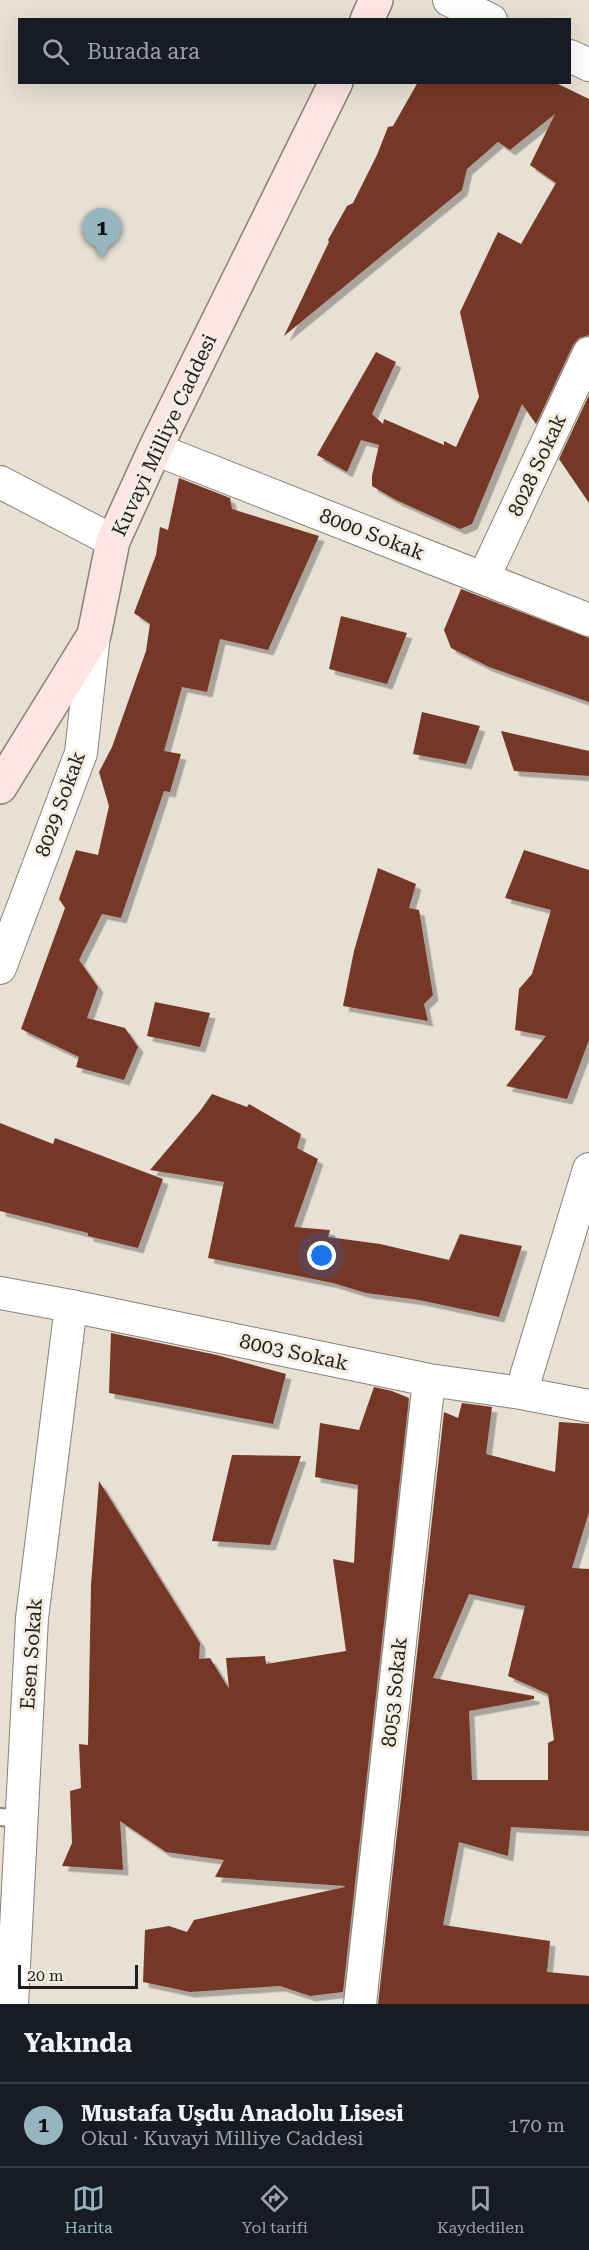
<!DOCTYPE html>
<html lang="tr">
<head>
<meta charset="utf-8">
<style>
  :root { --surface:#171b24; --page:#242831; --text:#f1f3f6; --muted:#9ea1a6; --line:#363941; --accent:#96b6bf }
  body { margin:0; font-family:"Roboto Serif",serif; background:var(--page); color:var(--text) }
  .scale { position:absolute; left:18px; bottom:15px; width:120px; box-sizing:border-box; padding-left:6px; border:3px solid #221f1b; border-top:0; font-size:16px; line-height:21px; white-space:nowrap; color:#221f1b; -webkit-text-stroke:4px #f4ede1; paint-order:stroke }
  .you { position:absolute; left:322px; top:1256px; width:21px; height:21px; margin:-15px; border:4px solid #fff; border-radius:50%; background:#1a73e8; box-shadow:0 0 0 9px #1a73e833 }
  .badge { display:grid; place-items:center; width:39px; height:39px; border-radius:50%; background:var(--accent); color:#111; font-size:20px; font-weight:700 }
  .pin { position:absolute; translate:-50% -50px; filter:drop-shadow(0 2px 3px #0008) }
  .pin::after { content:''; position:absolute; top:32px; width:21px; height:18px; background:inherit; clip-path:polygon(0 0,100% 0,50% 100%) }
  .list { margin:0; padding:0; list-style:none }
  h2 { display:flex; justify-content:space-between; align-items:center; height:78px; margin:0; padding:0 24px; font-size:26px }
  h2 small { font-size:20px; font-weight:400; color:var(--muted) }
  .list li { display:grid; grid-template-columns:39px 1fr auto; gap:18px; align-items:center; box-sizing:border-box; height:84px; padding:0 24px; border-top:2px solid var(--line) }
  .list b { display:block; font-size:22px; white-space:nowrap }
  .list p { margin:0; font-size:20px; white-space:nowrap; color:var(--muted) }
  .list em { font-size:20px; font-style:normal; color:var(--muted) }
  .icon { flex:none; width:33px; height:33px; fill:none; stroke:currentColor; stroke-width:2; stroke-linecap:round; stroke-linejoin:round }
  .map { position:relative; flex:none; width:589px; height:2004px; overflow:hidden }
  .search { position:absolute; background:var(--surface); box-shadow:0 6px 24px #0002; left:18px; right:18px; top:18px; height:66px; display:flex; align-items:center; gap:15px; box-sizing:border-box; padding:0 21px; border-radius:0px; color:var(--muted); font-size:22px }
  .sheet { height:162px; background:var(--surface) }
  nav { display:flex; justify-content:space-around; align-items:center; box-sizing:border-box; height:84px; border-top:2px solid var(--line); background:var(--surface); font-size:16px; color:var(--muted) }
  nav a { display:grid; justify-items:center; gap:3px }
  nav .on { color:var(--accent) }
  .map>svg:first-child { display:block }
  .building { fill:#753828; fill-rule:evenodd; filter:url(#shadow) }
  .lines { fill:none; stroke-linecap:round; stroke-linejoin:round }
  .service-casing { stroke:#888277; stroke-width:20 }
  .minor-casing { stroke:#888277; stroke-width:34 }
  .secondary-casing { stroke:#888277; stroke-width:36 }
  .service { stroke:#fff; stroke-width:16 }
  .minor { stroke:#fff; stroke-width:32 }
  .secondary { stroke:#fde6e2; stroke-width:33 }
  .labels { text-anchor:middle; stroke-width:6; stroke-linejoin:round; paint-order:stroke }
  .street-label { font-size:20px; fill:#221f1b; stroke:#f4ede1 }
</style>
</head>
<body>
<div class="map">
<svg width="589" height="2004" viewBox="0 0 589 2004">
  <defs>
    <filter id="shadow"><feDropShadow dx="5.5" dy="5.5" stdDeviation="0" flood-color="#0004"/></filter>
  </defs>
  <rect width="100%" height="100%" fill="#e7e0d4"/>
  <path class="building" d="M418,82H554L589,99V335L579,338L573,345L536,424L522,404L472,524L460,529L396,500L372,486V476L379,445L361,440L347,472L317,455L376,352L396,362L372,414L383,424L384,419L444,445V441L456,447L479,397L460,312L498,232L521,244L556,183L530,165L555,114L510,150L498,142L467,169L462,190L284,336L329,242L328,240L347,206L353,203L377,155L388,127L393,126Z
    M589,395V503L559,459Z
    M179,478L230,498L232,509L319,536L268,650L220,639L207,692L182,687L164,751L181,754L170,792L164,791L121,918L102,914L79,960L98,987L87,1018L125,1028L138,1047L124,1080L76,1067L79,1057L21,1029L65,908L59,899L76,850L98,855L109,806L99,772L112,747L146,651L150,624L134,613L156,555L160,527L168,530Z
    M461,589L589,638V702L489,667L451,648L444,630Z
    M341,616L407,633L387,684L329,669Z
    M422,712L480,726L466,764L413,754Z
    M501,731L589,751V776L514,771Z
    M524,850L589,870V1040L567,1099L506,1086L546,1036L515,1030L519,989L532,974L551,910L505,898Z
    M378,868L416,884L409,908L419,910L433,995L424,1004L428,1021L343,1006L354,951Z
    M155,1002L210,1013L200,1047L147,1036Z
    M212,1094L247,1107L249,1104L301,1134L297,1148L318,1159L294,1227L330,1230L328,1237L380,1244L449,1260L460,1234L522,1246L499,1317L419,1300L366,1293L333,1283L208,1258L224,1182L150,1170L200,1111Z
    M0,1123L53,1144L55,1138L163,1179L138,1248L88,1236V1233L0,1211Z
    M111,1333L217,1355L286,1374L273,1424L109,1393Z
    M374,1387L392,1391L409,1398L343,1992L310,1996L280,1986L190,1992L143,1982L145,1930L169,1926L187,1932L194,1920L345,1887V1886L215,1877L224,1860L166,1852L120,1821L123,1870L62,1866L72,1843L70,1791L81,1788L79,1744L88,1745L91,1585L99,1481L200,1643L199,1659L210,1658L229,1689L226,1658L265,1656L266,1664L346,1651L333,1559L354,1563L358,1485L315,1477L320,1423L359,1430Z
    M462,1403L492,1407L486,1454L555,1472L559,1422L589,1424V1512L572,1568L589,1569V1831L511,1827L508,1856L459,1842L443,1925L550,1941L547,1972L589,1976V2004H378L444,1412L458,1418ZM469,1594L525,1606L508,1676L548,1694L554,1740L548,1743V1780H472L469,1711L534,1699V1696L433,1678Z
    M232,1455L301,1456L270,1545L212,1541Z"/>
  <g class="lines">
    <defs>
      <path id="service" d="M0,1817L22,1819"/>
      <path id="minor" d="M449,0L491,20
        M570,56L589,65
        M155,449L589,620
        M0,482L113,541
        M484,577L589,353
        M0,968L81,753L94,635
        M0,1293L71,1306L429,1380L521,1393L589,1406
        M521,1393L589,1169
        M12,2004L32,1618L71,1306
        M360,2004L429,1380"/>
      <path id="secondary" d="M367,20L376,0
        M0,787L94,635L113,541L155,449L336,82"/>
    </defs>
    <use href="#service" class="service-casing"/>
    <use href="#minor" class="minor-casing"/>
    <use href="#secondary" class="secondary-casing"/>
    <use href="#service" class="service"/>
    <use href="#minor" class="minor"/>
    <use href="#secondary" class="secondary"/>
  </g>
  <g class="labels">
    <g class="street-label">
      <text transform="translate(164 435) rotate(-65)" y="7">Kuvayi Milliye Caddesi</text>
      <text transform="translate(537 465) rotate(-65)" y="7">8028 Sokak</text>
      <text transform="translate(372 534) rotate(21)" y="7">8000 Sokak</text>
      <text transform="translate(60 804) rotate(-70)" y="7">8029 Sokak</text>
      <text transform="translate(294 1352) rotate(12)" y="7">8003 Sokak</text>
      <text transform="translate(31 1654) rotate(-86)" y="7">Esen Sokak</text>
      <text transform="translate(394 1692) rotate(-84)" y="7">8053 Sokak</text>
    </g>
  </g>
</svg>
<div class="scale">20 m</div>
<div class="you"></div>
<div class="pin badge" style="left:102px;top:258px">1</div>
<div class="search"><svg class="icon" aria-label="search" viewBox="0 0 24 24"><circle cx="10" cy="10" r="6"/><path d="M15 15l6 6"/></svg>Burada ara</div>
</div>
<section class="sheet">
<h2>Yakında<small></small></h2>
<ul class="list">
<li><span class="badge">1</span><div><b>Mustafa Uşdu Anadolu Lisesi</b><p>Okul · Kuvayi Milliye Caddesi</p></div><em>170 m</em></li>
</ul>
</section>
<nav>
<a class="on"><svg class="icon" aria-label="map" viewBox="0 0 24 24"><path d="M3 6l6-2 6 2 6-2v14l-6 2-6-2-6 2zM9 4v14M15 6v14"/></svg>Harita</a>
<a><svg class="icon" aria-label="directions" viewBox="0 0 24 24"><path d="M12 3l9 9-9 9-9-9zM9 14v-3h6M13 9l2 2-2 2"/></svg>Yol tarifi</a>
<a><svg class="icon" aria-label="saved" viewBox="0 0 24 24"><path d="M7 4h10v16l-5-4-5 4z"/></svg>Kaydedilen</a>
</nav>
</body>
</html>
